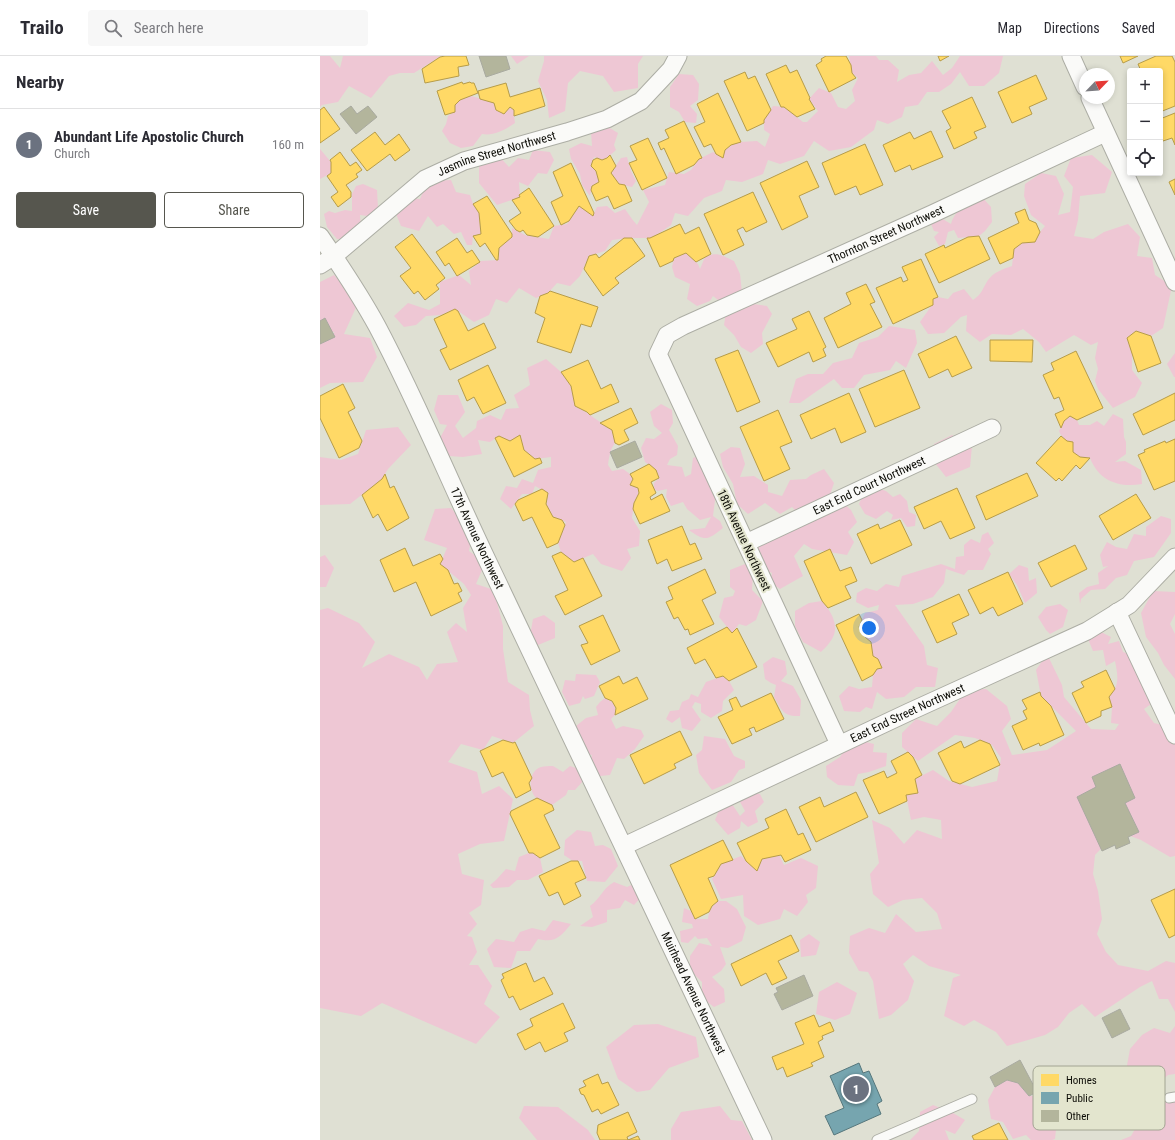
<!DOCTYPE html>
<html lang="en">
<head>
<meta charset="utf-8">
<style>
  :root { --surface:#fff; --page:#f7f7f7; --text:#2b2b33; --muted:#7c7c81; --line:#e1e1e2; --accent:#56564e }
  body { margin:0; font-family:"Roboto Condensed",sans-serif; background:var(--page); color:var(--text) }
  .controls { position:absolute; right:12px; top:12px; display:grid; overflow:hidden; border-radius:4px; box-shadow:0 2px 6px #0003 }
  .controls button { width:36px; height:36px; display:grid; place-items:center; padding:0; border:0; border-bottom:1px solid var(--line); background:var(--surface); color:var(--text); font:20px sans-serif }
  .compass { position:absolute; left:759px; top:12px; width:36px; height:36px; border-radius:50%; background:var(--surface); box-shadow:0 2px 6px #0003; rotate:65deg }
  .you { position:absolute; left:549px; top:572px; width:14px; height:14px; margin:-10px; border:3px solid #fff; border-radius:50%; background:#1a73e8; box-shadow:0 0 0 6px #1a73e833 }
  .badge { display:grid; place-items:center; width:26px; height:26px; border-radius:50%; background:var(--accent); color:#fff; font-size:13px; font-weight:700 }
  .pin { position:absolute; translate:-50% -50%; border:2px solid #fff; box-shadow:0 1px 4px #0006 }
  .list { margin:0; padding:0; list-style:none }
  h2 { display:flex; justify-content:space-between; align-items:center; height:52px; margin:0; padding:0 16px; font-size:17px }
  h2 small { font-size:13px; font-weight:400; color:var(--muted) }
  .list li { display:grid; grid-template-columns:26px 1fr auto; gap:12px; align-items:center; box-sizing:border-box; height:72px; padding:0 16px; border-top:1px solid var(--line) }
  .list b { display:block; font-size:15px; white-space:nowrap }
  .list p { margin:0; font-size:13px; white-space:nowrap; color:var(--muted) }
  .list em { font-size:13px; font-style:normal; color:var(--muted) }
  .actions { display:flex; gap:8px; padding:12px 16px }
  .actions a { flex:1; padding:9px 0; border:1px solid var(--accent); border-radius:4px; text-align:center; font-size:14px; color:var(--accent) }
  .actions .main { background:var(--accent); color:#fff }
  .icon { flex:none; width:22px; height:22px; fill:none; stroke:currentColor; stroke-width:2; stroke-linecap:round; stroke-linejoin:round }
  .map { position:relative; flex:none; width:855px; height:1084px; overflow:hidden }
  header { display:flex; align-items:center; gap:24px; box-sizing:border-box; height:56px; padding:0 20px; background:var(--surface); border-bottom:1px solid var(--line) }
  header strong { font-size:19px }
  nav { display:flex; gap:22px; margin-inline-start:auto; font-size:14px }
  .search { width:280px; height:36px; background:var(--page); display:flex; align-items:center; gap:10px; box-sizing:border-box; padding:0 14px; border-radius:4px; color:var(--muted); font-size:15px }
  main { display:flex }
  aside { flex:1; background:var(--surface) }
  .map>svg:first-child { display:block }
  .green { fill:#eec7d4 }
  .homes { fill:#ffd966; stroke:#b69c49 }
  .public { fill:#76a5af; stroke:#56777c }
  .building { fill:#b3b59c; stroke:#a9aaa0 }
  .lines { fill:none; stroke-linecap:round; stroke-linejoin:round }
  .service-casing { stroke:#acada4; stroke-width:11 }
  .minor-casing { stroke:#acada4; stroke-width:19 }
  .service { stroke:#fafaf8; stroke-width:9 }
  .minor { stroke:#fafaf8; stroke-width:17 }
  .labels { text-anchor:middle; stroke-width:4; stroke-linejoin:round; paint-order:stroke }
  .street-label { font-size:12px; fill:#0c0c06; stroke:#e3e5ce }
  .key { fill:#e3e5ce; stroke:#a2a492; stroke-width:1 }
  .key-label { font-size:11px; fill:#0c0c06 }
</style>
</head>
<body>
<header>
<strong>Trailo</strong>
<div class="search"><svg class="icon" aria-label="search" viewBox="0 0 24 24"><circle cx="10" cy="10" r="6"/><path d="M15 15l6 6"/></svg>Search here</div>
<nav><a>Map</a><a>Directions</a><a>Saved</a></nav>
</header>
<main>
<aside>
<h2>Nearby<small></small></h2>
<ul class="list">
<li><span class="badge" style="background:#6b7280">1</span><div><b>Abundant Life Apostolic Church</b><p>Church</p></div><em>160 m</em></li>
</ul>
<div class="actions"><a class="main">Save</a><a>Share</a></div>
</aside>
<div class="map">
<svg width="855" height="1084" viewBox="0 0 855 1084">
  <rect width="100%" height="100%" fill="#dfe0d3"/>
  <path class="green" d="M0,0H10L20,12L23,0H121L94,17H80L69,20L51,42L29,30L18,46L2,49L0,51Z
    M191,0H209L197,8Z
    M224,0H323L318,8V32L294,36L283,20L260,15L248,27L245,55L229,62L227,44L218,25L224,5Z
    M529,0H556L559,4H568L579,14L577,26L589,19L601,17L612,5L623,19L632,12L640,0H683L679,17L664,30H649L640,16L631,28L619,36H607L598,49L585,51L582,61L568,68L557,64L554,74L531,91L509,95L494,85L484,100L460,108L448,104L443,118L422,126L406,124L402,135L384,142L368,160L355,157L351,169L338,178L330,182H308L292,184L285,195L269,200L260,220L250,230L237,227L228,237L216,242L199,232L187,247L176,243L169,259L154,266L135,253L121,259L106,260L96,269L84,271L74,260L88,247L109,254L120,248V226L139,219L151,229L149,215L161,205L178,204L179,192L192,181V172L205,179L229,183L234,170L247,168L259,150L273,159L277,151L287,150L295,157L305,153L312,163L317,169L329,146L323,134L345,129L349,116L364,118L371,114L379,103L393,96L403,102L405,94L411,89L421,86L437,85L445,91L450,78L444,74V64L453,50L464,51L483,66H487L498,55L489,43L499,32L511,37L518,51L526,53L535,45L532,34L538,22L532,17Z
    M359,18L373,19L379,28L378,44L370,50L377,58L376,67L365,66L359,56L350,51V31Z
    M150,40C153,40 172,46 175,48C178,50 181,55 184,58L190,51L194,54V60L195,67C185,74 174,80 162,78L153,90L141,92L130,87L122,75L126,68L128,60L134,56C135,44 140,43 150,40Z
    M288,71L298,77L294,89L296,94L287,102L282,104L274,101L271,110L276,115L279,126L272,130L270,140L262,129L260,118L251,103L249,93L261,87L272,90L271,76Z
    M0,93L11,106V117L0,123Z
    M213,94L230,96L234,104L227,118L218,117L208,130L199,126L200,141L177,149L159,127V110L177,98L189,111L198,102L209,104Z
    M772,99L792,116L785,137L760,140L758,164L754,180L773,183L784,176L808,168L820,181L817,200L832,202L835,219L852,230L843,272L831,280L816,275L807,282L812,296V314L822,327L815,341L793,352L778,333L775,325L778,313L775,302L778,286L771,289L754,279L726,296L719,286L703,273L691,279L672,278L660,286L646,275L647,259L641,261L624,277L608,278L600,266L612,249L613,243L618,241L628,243L633,237L644,233L653,244C663,237 662,233 668,224C674,216 683,213 692,210L694,193L702,187L715,186L720,176L725,170L711,159L704,140L705,128L721,117L736,120L744,138L738,159L750,156L753,131L744,120L751,102Z
    M307,101L311,115L316,125L312,131L299,128L291,117L301,102Z
    M131,124L136,136L150,139L153,148L159,157L161,178L153,180L152,189H147L141,176L134,178L123,168L117,171L108,160L99,175L81,170L76,158L80,141L100,143L108,125Z
    M43,128L57,134L58,152L47,160L40,159L41,172L29,183H17L7,171L4,158L9,155L15,157L25,154L32,155V138L36,130Z
    M661,140L671,151L672,166L665,175L659,180L638,182L634,174L628,176L625,188L619,190L614,181L619,176L614,175L611,168L615,162H621L631,168C635,153 649,147 661,140Z
    M366,197L378,208L380,213L385,201C397,195 403,200 414,205L420,218L422,237L418,250L423,253L433,248L447,250L452,258L442,277L443,288L431,297L421,291L414,279L404,269C407,253 406,250 393,240L390,245L377,250L367,243L370,228L355,221L352,211L354,202Z
    M14,219L38,247L24,278L50,282L57,301L43,326L10,327L0,332V288L15,276H0V226Z
    M569,270L595,274L597,287L586,312L576,305L570,314L544,319L534,332H522L514,323L480,347H469L476,323L488,318H503L513,307L532,302L539,287L558,281Z
    M855,297V321H854L847,308Z
    M226,303L241,316L251,330L255,350C269,357 279,366 292,374L295,387C290,393 289,402 288,409L292,415L303,413L310,418L313,423L310,429L318,432L319,437L314,447L312,462L320,475L319,490L307,493L311,502L302,515L281,508L273,498L254,506L241,496L238,487L246,466L233,461L226,448L228,437L215,430L212,438H202L191,453L180,443L186,430L197,432L202,423L213,427L218,414L231,411V401L215,403L204,394L200,380L190,385L179,380L170,386L158,384L162,398L143,401L129,400L120,382L127,369L120,368L114,354L118,339H138L145,356L135,370L143,382L156,372L157,365L170,359L181,364L186,353L199,352L194,339L210,329L207,312Z
    M341,348L352,354L353,367L349,374L358,390L357,399L350,403L347,409L362,411L365,421L371,418L373,402L381,399L404,430L395,444L393,460L400,465L403,472C388,484 385,486 369,474L385,472L391,461L380,464L367,453L363,446L351,450L346,441L347,433L338,435L334,433V427L339,422L336,414L325,406L321,392L326,382L334,383L342,377L334,370L330,356Z
    M793,358L803,363L804,381L806,386V398L795,406L805,405L821,414L822,428C799,432 779,425 770,402L760,401L753,396V387C746,385 742,382 739,375L744,365L750,360L757,364L759,369H770L777,365L784,370Z
    M78,371L91,389L68,413L62,423L30,448L0,449V401L21,404L38,398L46,374Z
    M632,379L652,390L650,411L626,421L615,407L614,388Z
    M411,391L420,392L425,408L420,421L434,420L448,429V436L462,440L470,424L486,423L491,419L504,413L514,427L508,445H521L531,454L537,466L528,476L534,486L527,499L492,493L484,488L474,500L483,520L460,533L450,526L452,517L441,512L434,490L478,457L472,451L460,458L445,447L428,458L417,448L413,428L403,411L400,398Z
    M554,431L566,435L573,441L580,438L587,445L589,456L596,459L595,470L587,471L581,462L571,464L573,459L567,455L556,463L545,458L539,448L544,436Z
    M131,452L152,478L149,495L165,507L156,528L174,534L183,570V593L188,626L209,639L210,654L214,670L193,687L172,680L163,694L141,688L128,706L157,716L162,738L179,730L193,743L184,785L160,788L138,798L142,818L164,824L161,849L149,857L157,868L147,880L152,881L157,896L149,909H158L172,930L164,948L180,961L156,988L62,947L41,960L0,952V554L8,552L39,567L55,586L42,612L69,598L99,611L107,624L117,608L138,606L127,576L136,567L147,576L143,552L151,539L144,528L120,508L127,492L104,484L115,453Z
    M841,460L851,463V477L834,501L814,505L807,519L796,522L785,533L771,534L761,543L760,548L759,537L767,531L779,528L778,517L788,510L783,511L780,499L787,486L796,491L807,493L814,478L826,480V471Z
    M668,476L674,487L668,493L671,498L663,514H648L644,519L626,513L624,527L613,541L593,548L575,549L604,590L607,609L618,612L615,631H596L584,641L566,643L557,636L552,653L546,651L540,656L524,655L519,640L529,630L539,633L552,631L553,619L557,613L562,612L558,603L553,600L551,586L545,581L539,571L545,557L558,554L559,549L548,552L536,546L537,537L546,532L557,535L566,528L579,531L582,520L621,508L635,513L636,501L644,500V489L651,483L660,487L662,479Z
    M5,499L14,512L6,531H0V501Z
    M425,508L433,518L432,534L443,545L436,564L426,570L419,568L412,577L399,561L404,542L413,540L415,535L410,531V514Z
    M699,509L708,512L709,525L716,522L717,537L705,547L697,529L689,518Z
    M833,535L855,536V558L850,568L855,578V623L844,609L838,597L826,581L821,557Z
    M502,545C511,555 520,570 512,583C509,588 505,592 501,596L483,586L475,570V555L489,547Z
    M740,548L748,554L743,571L730,578L726,574L718,561L726,551Z
    M224,559L235,567V582L218,589L210,580L213,563Z
    M777,574L791,581L788,588L799,585L803,596L816,601L833,643L831,648L824,653L834,667L855,672V800L850,801L821,784L813,781L797,776L775,799L773,818L778,835L782,863L777,878L786,896L798,909L828,915L846,905L855,907V956L848,943H839L832,925L820,931L775,961L762,948L749,957L738,971L725,979L687,990L676,976L654,964L644,970L624,960L633,922L641,919L609,910L593,899L583,908L594,925L588,944L571,959L559,963L553,925L548,916L539,915L529,897L530,880L549,872L565,877L576,858L596,876L622,873L617,857L602,842L583,844L568,851L553,838L550,818L559,807L552,764L570,772L584,788L597,774L622,783L621,764L604,761L591,764L586,739L598,737L595,723L613,714L629,725L652,731L677,725L681,702L672,689L655,682L635,679L598,705L582,691V677L596,663L617,670L631,656L646,634L666,633L687,650L691,663L682,675L692,699L727,694L756,675L721,640L716,614L727,598L742,629L744,641L771,673L795,674L799,668L791,667L792,651L789,641C800,628 798,621 795,605L786,610L783,594L773,595L768,583Z
    M453,601L465,605L467,618L461,625L473,630L481,644L480,660C463,661 462,654 454,641L456,629L451,627L445,623L443,608Z
    M256,618L276,619L280,626L274,640L265,643L263,640L260,647L249,650L242,636L245,624L255,625Z
    M403,620L409,625L414,634L403,645L402,655L391,662L381,656V648L375,646L372,651L381,664L372,675L362,672L360,661L352,667L346,663L350,655L359,654L362,646L369,643L371,638L378,641L386,626Z
    M285,642C295,646 296,650 295,659L291,663L296,673L303,670L321,674L324,680L315,693L304,703L297,702L290,719L280,720L270,705L272,699L267,698L256,670L266,662L278,659L276,651L280,646Z
    M384,680L405,683L414,700L425,705V712L419,714L411,726L392,734L379,717L376,699L382,694Z
    M542,685L554,688L553,696L567,697L566,710L549,716L538,718L534,730L518,729L507,721L506,710L520,701L528,689Z
    M233,710L243,716L250,710L259,713L263,725L255,734H248L246,739L232,749C227,747 221,746 217,743C208,735 208,715 221,711C224,710 229,710 233,710Z
    M426,736L440,738L444,746L435,755L438,766L428,771L421,765L420,772L408,779L395,764L400,752L412,748L420,760L425,755L419,744Z
    M257,774L271,776L275,790L283,789L291,793L298,810L285,826L267,825L262,805H253L244,799L245,784Z
    M209,797H213L220,802L223,816L208,824H197L189,831L173,832L170,829L176,824L186,813L195,815L199,801Z
    M459,799L464,809L481,802L498,810L496,832L486,839L488,846L477,860L464,853L460,863L438,869L424,860L423,839L401,843L392,823L401,808L421,800L437,815L442,803Z
    M294,826L307,831L316,827L322,840L314,849L305,844L300,852L287,854V866L272,871L260,870L273,861L270,850C281,842 282,833 294,826Z
    M398,845H406L417,853L426,871L422,885L408,892L400,891L406,908L401,915L392,921L404,933L405,946L394,951L382,942V926L370,914V900L379,887L392,890L387,882L378,883L375,880L368,887L361,886L360,875L373,872L372,868L362,866L364,852L371,855L375,863H388C389,855 391,851 398,845Z
    M233,864L251,868C240,881 236,887 218,883L210,895H197L191,912L174,911L167,893L176,883L194,886L200,876L212,872L225,875Z
    M489,878L500,886L496,899L481,901L480,884Z
    M517,926L537,937L530,958L515,964L496,958L499,936Z
    M338,968L376,981L379,1001L349,1012L330,1034L317,1036L298,1023L286,991L314,969Z
    M855,970V1018L848,1019L834,1031L812,1030L806,1015L810,993L822,979L834,972L850,977Z
    M687,1024L698,1027L709,1040H722L738,1054L735,1083L732,1084H711L706,1079L693,1083L683,1066L671,1063L668,1044L675,1031Z
    M855,1039V1084H801L811,1080L822,1061L825,1047Z
    M613,1049L633,1057L645,1064L635,1078L625,1074L629,1084H590L599,1075L600,1056Z
    M204,1050L238,1051L268,1074L275,1084H217L199,1062Z
    M400,1050L411,1064L422,1065L432,1084H351V1073L361,1056Z"/>
  <path class="homes" d="M125,0H146L149,9L138,11L139,20L105,27L102,13L120,1Z
    M506,0H526L531,9L532,17L536,22L509,36L496,9L502,5L501,3Z
    M618,0H629L620,5Z
    M800,0H818L803,7Z
    M836,0H852L855,6V50L840,56V15H821L818,8Z
    M466,9L470,17L477,14L490,42L489,43L495,53L477,61L464,51H461L446,18Z
    M425,16L428,23L435,20L451,54L444,64V67L427,75L404,25Z
    M716,19L727,43L709,51L712,58L692,67L678,36Z
    M142,26L143,28L150,26L151,27H154L158,37L140,44L135,49V56L125,59L117,35Z
    M186,27L190,41L220,32L225,50L194,60V54L190,51L184,58L176,54L174,47L160,43L158,35Z
    M398,37L421,86L411,89L405,94L403,102L396,98L391,88L384,91L374,71L385,66L377,48Z
    M652,41L666,71L654,76L657,82L634,93L626,75L631,72L622,55Z
    M4,51L20,73L0,87V54Z
    M855,57V89L852,82L843,85L840,79V63Z
    M364,65L382,102L379,103L374,109L356,118L344,92L341,94L338,87L349,82L345,74Z
    M611,75L623,101L592,114L590,109L575,116L563,89L590,76L594,83Z
    M55,76L65,89L79,78L90,94L75,105L70,98L47,115L31,94Z
    M328,82L347,122L322,134L309,107L317,104L310,90Z
    M545,88L563,129L540,139L536,130L515,139L502,107Z
    M20,96L30,110L36,106L42,114L36,118L38,121L26,129L31,136V141L18,151L11,141L18,136L7,120L11,117V106L10,104Z
    M290,99L296,110L291,117L299,128L305,129L312,145L294,153L288,140L276,145L271,134L272,130L279,126L276,115L271,110L273,104L277,102L282,104L287,102Z
    M487,105L499,131L479,140L488,161L462,174L440,127Z
    M251,107L274,157L273,160L259,150L249,165L241,169L231,146L243,140L233,116Z
    M855,123V139L849,126Z
    M209,132L234,170L218,181L207,179L203,174L200,176L196,174L189,165L201,157L192,144L200,141L199,139Z
    M433,136L447,166L426,176L423,171L417,174L424,189L403,199L384,158Z
    M167,140L192,178V181L179,192L178,204H176L165,187L160,191L153,180L161,178L159,157L153,148Z
    M705,153L709,164L716,167L720,176L715,186L702,187L694,193L693,202L680,208L668,182L699,167L695,157Z
    M360,168L365,178L379,171L391,198L376,206L366,197L354,202L353,205L340,211L327,182H330Z
    M92,178L125,222L116,229L119,233L105,244L98,235L94,238L80,220L91,212L75,191Z
    M659,180L670,203L619,227L605,198L624,189L625,192L648,181Z
    M137,182L147,197L152,194L160,206L137,220L129,207L125,210L116,196Z
    M304,182H312L325,200L295,222L299,227L283,240L264,213L269,200L276,198L279,202Z
    M601,203L618,241L613,243V249L573,268L556,232L581,221L583,226L588,224L582,211Z
    M546,228L555,246L550,248L562,271L518,292L504,262L531,248L526,237Z
    M230,235L278,251L271,271L261,268L251,297L217,286L225,262L215,257L220,240L228,237Z
    M135,253L138,255L148,275L164,267L176,292L130,314L120,294L127,291L114,263Z
    M489,255L506,291L503,293L506,300L493,306L489,296L458,311L446,287L477,273L472,263Z
    M816,275L831,280L841,307L818,316L807,282Z
    M636,280L652,312L632,321L628,313L609,322L598,298Z
    M670,284H713L712,306L670,305Z
    M418,294L440,346L417,356L395,303Z
    M756,295L783,352L757,364L750,360L744,365L741,372L735,358L744,354L739,341L734,343L723,319L734,314L731,307Z
    M268,304L281,333L291,328L299,346L270,359L267,356L255,350L251,330L241,316Z
    M168,309L186,347L163,358L154,341L147,345L138,324Z
    M584,314L600,352L555,371L539,333Z
    M23,328L35,352L28,356L42,385L39,392L19,402L0,362V340Z
    M529,337L546,376L521,387L515,372L491,383L480,359Z
    M855,337V364L823,379L813,358Z
    M311,352L318,367L304,374L309,384L299,389L295,387L292,374L280,367Z
    M458,354L472,386L460,391L470,413L444,425L420,371Z
    M200,379L204,394L215,403L220,402L222,407L194,421L175,382L179,380L190,385Z
    M741,380L747,385L753,386V396L760,401L770,402L760,413L756,409L742,425L739,422L736,425L716,407Z
    M855,383V425L834,434L818,399L825,396L824,394L845,385L846,387Z
    M329,408L336,414L339,422L331,426L336,437L330,441L331,444L342,438L350,455L320,468L313,453L314,447L319,437L318,432L310,429L313,423L310,418Z
    M707,417L718,440L666,464L656,440Z
    M65,418L70,432L74,430L89,462L67,475L58,458L53,462L42,439L62,423Z
    M637,432L655,472L630,483L621,465L604,473L594,451Z
    M222,433L228,437L226,448L233,461L242,464L245,469L238,487L227,492L212,461L203,465L195,448L198,444Z
    M816,438L831,462L793,484L779,460Z
    M580,464L592,489L551,508L537,478L558,468L560,473Z
    M362,470L370,489L375,487L382,503L352,515L347,503L337,508L328,484Z
    M755,489L767,513L731,531L718,507Z
    M85,492L93,510L120,498L123,503L120,508L128,514L134,528L138,527L142,535L138,537L142,545L111,560L96,526L74,536L60,504Z
    M510,493L520,515L531,511L537,525L525,530L531,542L508,552L502,545L484,505Z
    M241,496L254,506L263,502L282,540L245,559L235,540L248,534L232,500Z
    M385,513L396,537L382,544L394,568L370,579L368,573L365,574L358,561L354,563L346,546L353,543L348,531Z
    M688,516L703,548L678,560L673,551L660,558L648,534Z
    M639,538L649,559L632,567L637,578L617,587L602,555Z
    M539,558L542,564L539,571L545,581L551,586L553,600L558,603L562,612L557,613L553,619L542,625L516,569Z
    M283,559L300,595L271,609L261,589L268,587L259,570Z
    M407,571L412,577L417,572L437,611L409,625L403,620L396,622L385,603L375,608L367,592Z
    M786,614L795,633L789,641L792,651L781,655V660L766,667L752,637L764,631L761,626Z
    M299,620L303,628L317,621L328,643L295,659L296,652L292,645L285,642L279,630Z
    M720,636L721,640L731,650L744,679L720,690L719,687L703,694L692,670L707,663L703,655L707,653L702,644Z
    M451,637L464,663L436,676L434,671L429,673L432,679L412,688L398,661L413,654L409,644L416,641L421,651Z
    M360,675L372,699L354,708L356,712L324,728L310,699Z
    M183,684L193,687L195,686L212,722L209,727L211,734L196,742L183,716L172,721L160,695Z
    M660,684L670,688L680,709L640,728L632,725L618,697L641,685L644,692Z
    M588,696L593,701L602,719L595,723L598,737L586,739L587,745L559,758L543,724L564,715L567,722L577,717L571,705Z
    M536,736L548,761L496,786L479,751L500,741L504,751Z
    M217,742L232,749L234,754L224,759L240,792L220,802L213,797H209L190,758L191,755Z
    M466,753L478,779L483,777L491,794L465,806L461,799L442,803L437,815L426,805L417,787L449,772L445,763Z
    M403,784L413,804L401,808L394,820L388,822L398,845L392,850L389,856L375,863L350,809Z
    M251,805H258L266,822L255,827L261,840L244,849L238,836L229,840L219,820Z
    M855,833V879L849,882L831,844Z
    M471,879L479,895L458,905L467,922L452,929L446,917L421,930L411,908Z
    M206,907L214,926L224,921L233,938L200,954L193,940L189,942L181,924L184,922L182,918Z
    M243,947L255,972L244,977L248,985L225,996L220,986L205,994L197,978L213,970L210,963Z
    M494,959L499,971L510,966L514,975L502,980L503,983L498,986L504,1001L491,1007L493,1010L467,1021L463,1011L457,1014L452,1001L484,988L475,967Z
    M278,1018L282,1028L288,1026L299,1049L281,1058L278,1053L272,1056L264,1039L261,1038L259,1033L266,1030L263,1025Z
    M308,1056L317,1076L307,1081L308,1084H280L277,1077L278,1069Z
    M679,1067L688,1084H654L652,1080Z
    M318,1080L320,1084H308Z"/>
  <path class="public" d="M539,1007L543,1017L549,1015L562,1045L557,1048L561,1058L514,1079L505,1060L524,1052L510,1020Z"/>
  <path class="building" d="M159,0H186L190,13L166,21Z
    M31,50L37,58L48,50L57,61L36,78L20,58Z
    M5,262L15,281L0,288V265Z
    M315,385L322,401L297,412L290,396Z
    M800,708L815,742L805,747L819,776L808,781L810,787L796,793L795,789L782,795L757,741L776,731L772,721Z
    M484,919L493,940L462,954L454,938L458,936L456,932Z
    M800,953L810,973L792,982L782,962Z
    M700,1004L717,1036L709,1040L698,1027L687,1024L675,1031L670,1021Z"/>
  <g class="lines">
    <defs>
      <path id="service" d="M849,1042L855,1041
        M557,1084L652,1043"/>
      <g id="minor">
        <path d="M751,0L765,31"/>
        <path d="M770,42L855,226"/>
        <path id="s1" d="M0,180C20,209 40,239 57,270C98,347 131,429 169,508C261,700 352,892 443,1084"/>
        <path id="s2" d="M0,209L14,200L105,123L144,105L247,76L287,63L321,45L351,13L358,0"/>
        <path id="s3" d="M426,487L672,372"/>
        <path d="M797,556L855,679"/>
        <path id="s4" d="M519,688L338,298L347,279L363,270L612,158L785,77"/>
        <path id="s5" d="M304,790L589,656L767,575L809,549L855,501"/>
      </g>
    </defs>
    <use href="#service" class="service-casing"/>
    <use href="#minor" class="minor-casing"/>
    <use href="#service" class="service"/>
    <use href="#minor" class="minor"/>
  </g>
  <g class="labels">
    <g class="street-label">
      <text dy="4" stroke="none"><textPath href="#s2" startOffset="212">Jasmine Street Northwest</textPath></text>
      <text dy="4" stroke="none"><textPath href="#s4" startOffset="692">Thornton Street Northwest</textPath></text>
      <text dy="4" stroke="none"><textPath href="#s3" startOffset="136">East End Court Northwest</textPath></text>
      <text dy="4" stroke="none"><textPath href="#s1" startOffset="341">17th Avenue Northwest</textPath></text>
      <text transform="translate(424 484) rotate(65)" y="4">18th Avenue Northwest</text>
      <text dy="4" stroke="none"><textPath href="#s5" startOffset="313">East End Street Northwest</textPath></text>
      <text dy="4" stroke="none"><textPath href="#s1" startOffset="845">Muirhead Avenue Northwest</textPath></text>
    </g>
  </g>
  <rect x="713" y="1010" width="132" height="64" rx="6" class="key"/>
  <rect x="721" y="1018" width="18" height="12" fill="#ffd966"/>
  <rect x="721" y="1036" width="18" height="12" fill="#76a5af"/>
  <rect x="721" y="1054" width="18" height="12" fill="#b3b59c"/>
  <g class="key-label">
    <text x="746" y="1028">Homes</text>
    <text x="746" y="1046">Public</text>
    <text x="746" y="1064">Other</text>
  </g>
</svg>
<div class="controls">
<button>+</button>
<button>−</button>
<button><svg class="icon" aria-label="locate" viewBox="0 0 24 24"><circle cx="12" cy="12" r="6"/><path d="M12 2v4M12 18v4M2 12h4M18 12h4"/></svg></button>
</div>
<svg class="compass" viewBox="-18 -18 36 36"><path d="M0-13l5 13h-10z" fill="#e53935"/><path d="M0 13l5-13h-10z" fill="#7c7c81"/></svg>
<div class="you"></div>
<div class="pin badge" style="left:536px;top:1033px;background:#6b7280">1</div>
</div>
</main>
</body>
</html>
